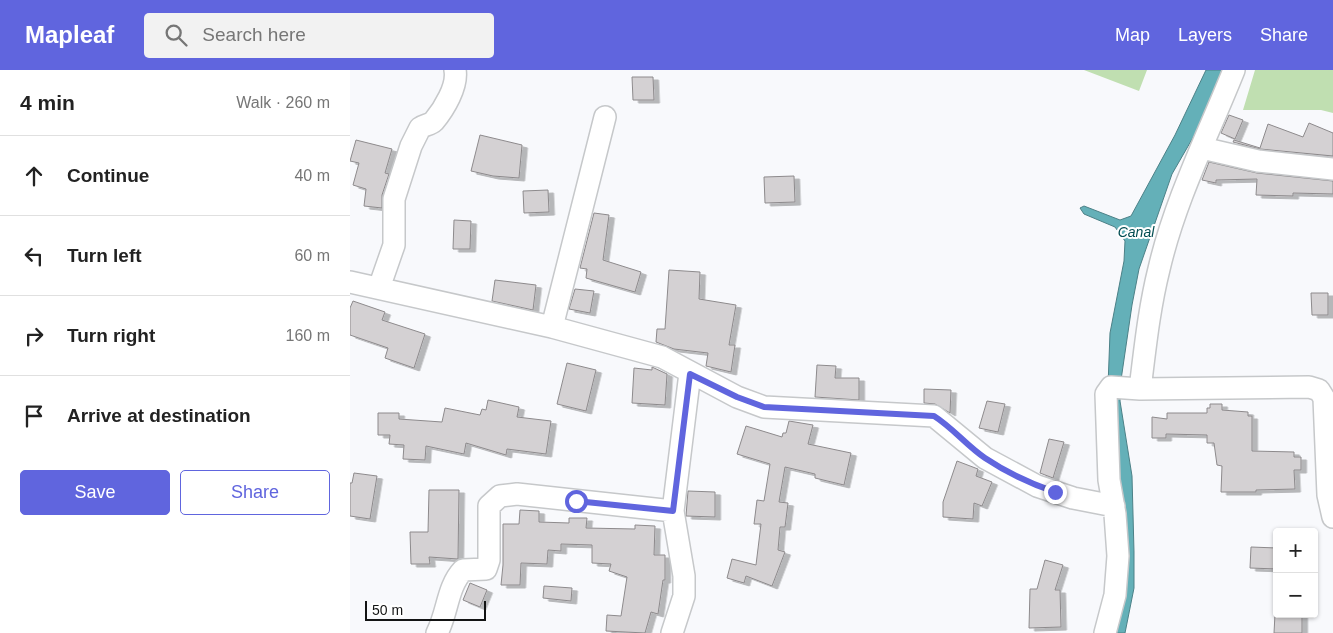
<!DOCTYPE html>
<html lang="en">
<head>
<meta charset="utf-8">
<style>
  :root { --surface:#fff; --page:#f2f2f2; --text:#222; --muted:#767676; --line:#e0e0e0; --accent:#6065de }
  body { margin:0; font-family:Helvetica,sans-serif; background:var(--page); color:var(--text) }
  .controls { position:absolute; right:15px; bottom:15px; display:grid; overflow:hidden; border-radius:5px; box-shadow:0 1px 4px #0004 }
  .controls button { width:45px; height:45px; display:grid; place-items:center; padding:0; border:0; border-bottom:1px solid var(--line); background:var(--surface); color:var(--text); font:25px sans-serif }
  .scale { position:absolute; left:15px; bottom:12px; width:121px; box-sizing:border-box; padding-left:5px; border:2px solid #131414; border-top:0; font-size:14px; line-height:18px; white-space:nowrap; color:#131414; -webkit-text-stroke:4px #fff; paint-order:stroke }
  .stop { position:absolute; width:15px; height:15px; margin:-11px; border:4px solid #6065de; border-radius:50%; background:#fff }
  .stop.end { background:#6065de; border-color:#fff; box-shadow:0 1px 5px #0008 }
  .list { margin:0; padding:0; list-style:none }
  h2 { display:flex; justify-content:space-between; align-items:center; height:65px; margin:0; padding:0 20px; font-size:21px }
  h2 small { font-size:16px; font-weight:400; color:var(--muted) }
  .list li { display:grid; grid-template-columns:32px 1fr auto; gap:15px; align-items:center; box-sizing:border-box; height:80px; padding:0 20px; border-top:1px solid var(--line) }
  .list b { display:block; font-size:19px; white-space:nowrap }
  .list em { font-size:16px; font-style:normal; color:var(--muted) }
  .actions { display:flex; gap:10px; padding:15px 20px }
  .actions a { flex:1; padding:11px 0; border:1px solid var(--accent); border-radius:5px; text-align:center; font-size:18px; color:var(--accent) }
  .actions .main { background:var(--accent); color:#fff }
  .icon { flex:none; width:28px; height:28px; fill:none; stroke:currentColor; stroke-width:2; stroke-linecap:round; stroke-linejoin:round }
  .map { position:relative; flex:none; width:983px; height:563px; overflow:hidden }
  header { display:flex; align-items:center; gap:30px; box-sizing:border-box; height:70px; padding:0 25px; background:var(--accent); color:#fff }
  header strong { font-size:24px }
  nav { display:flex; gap:28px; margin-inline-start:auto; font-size:18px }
  .search { width:350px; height:45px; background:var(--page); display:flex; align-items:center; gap:12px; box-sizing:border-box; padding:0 18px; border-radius:5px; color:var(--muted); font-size:19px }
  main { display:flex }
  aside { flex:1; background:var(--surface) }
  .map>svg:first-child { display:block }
  .green { fill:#c0dfb1 }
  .water { fill:#64b0b8; stroke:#4c8187 }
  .building { fill:#d4d1d3; stroke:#8d8a8c; filter:url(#shadow) }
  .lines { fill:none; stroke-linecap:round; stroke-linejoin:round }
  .minor-casing { stroke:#c6c8ca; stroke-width:24 }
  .minor { stroke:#fff; stroke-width:21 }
  .route { stroke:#6065de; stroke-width:6 }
  .labels { text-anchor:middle; stroke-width:4; stroke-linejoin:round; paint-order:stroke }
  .water-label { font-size:14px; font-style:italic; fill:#024c51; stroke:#fff }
</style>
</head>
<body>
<header>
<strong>Mapleaf</strong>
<div class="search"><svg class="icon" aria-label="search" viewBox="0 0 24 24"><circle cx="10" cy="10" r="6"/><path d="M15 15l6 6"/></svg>Search here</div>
<nav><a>Map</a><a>Layers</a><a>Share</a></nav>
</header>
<main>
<aside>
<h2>4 min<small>Walk · 260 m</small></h2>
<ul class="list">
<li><svg class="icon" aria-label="ahead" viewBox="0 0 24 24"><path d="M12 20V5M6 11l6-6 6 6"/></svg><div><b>Continue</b></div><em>40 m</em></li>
<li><svg class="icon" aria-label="left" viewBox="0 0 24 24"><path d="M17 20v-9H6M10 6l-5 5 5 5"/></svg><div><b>Turn left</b></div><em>60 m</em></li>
<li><svg class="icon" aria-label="right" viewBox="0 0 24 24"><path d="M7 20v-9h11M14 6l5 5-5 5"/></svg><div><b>Turn right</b></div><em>160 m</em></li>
<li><svg class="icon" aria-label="arrive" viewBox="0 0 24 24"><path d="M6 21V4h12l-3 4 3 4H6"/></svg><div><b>Arrive at destination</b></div></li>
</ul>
<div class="actions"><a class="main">Save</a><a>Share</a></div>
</aside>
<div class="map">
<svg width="983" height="563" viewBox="0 0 983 563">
  <defs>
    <filter id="shadow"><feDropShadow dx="5.5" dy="3" stdDeviation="0" flood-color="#0004"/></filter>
  </defs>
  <rect width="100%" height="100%" fill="#f8f9fc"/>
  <path class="green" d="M734,0H797L789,21Z
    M905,0H983V43L971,40H893Z"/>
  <path class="water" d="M856,0H876L867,26L822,104L789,199L782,235L771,310L770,331L782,406L784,482V518L775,563H759L758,316L760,263L774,191L775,171L765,157L734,144L730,138L734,136L770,150L781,146L825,65Z"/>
  <path class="building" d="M282,7H303L304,30H283Z
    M879,45L893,50L885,69L871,63Z
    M959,53L983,63V86L910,79L883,72L884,70L910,78L918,54L953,67Z
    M130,65L172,75L169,108L143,106L121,101Z
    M6,70L42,79L35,103L39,104L32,125V138L14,136L16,119L3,115L9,93L0,91Z
    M859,92L907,103L983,111V124L943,123V126L906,125L907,109L866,110V113L852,110Z
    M444,106L445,132L415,133L414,107Z
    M198,120L199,142L174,143L173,121Z
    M244,143L259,145L253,190L291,202L285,222L236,208L237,199L230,198Z
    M104,150L121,151L120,179H103Z
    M319,200L350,202L349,229L386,235L379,275H385L381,302L356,296L358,283L324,279L306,272L307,259H315Z
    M145,210L186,215L183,240L142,231Z
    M225,219L244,221L240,243L219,239Z
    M961,223H978V245H962Z
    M3,231L35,242L32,250L75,264L64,298L35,288L38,278L0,265V238Z
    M217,293L246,300L236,341L207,334Z
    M467,295L486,296L485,308H509V330L465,327Z
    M302,297L317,304L315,335L282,333L284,298L302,300Z
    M574,319L601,320L600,343L585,334L574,333Z
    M138,330L169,337L167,347L201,351L196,384L157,379L156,385L116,373L114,384L76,376L75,390L53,389L54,375L39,374L40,365H28V343H49V349L92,352L95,338L130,345L132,339L136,340Z
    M637,331L655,334L648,362L629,358Z
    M860,334H872V340L898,342V346H902V381L944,382V387H951V400H944L945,419L906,420V422H871L872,396L867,395L864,373H857V365L816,364V368H802V347L817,349V343H857V338H860Z
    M439,351L463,355L458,374L501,383L494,415L465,408V404L435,397L429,432L438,433L435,457H430L428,480L435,482L422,516L396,506L394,513L377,508L382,489L406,495L411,454H404L407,430L414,431L420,394L387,384L396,356L432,367L433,363H436Z
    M699,369L714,372L703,408L690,403Z
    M607,391L628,399L626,406L642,412L632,436L624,433L623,449L593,447V432Z
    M4,403L27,406L20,449L0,446V413H2Z
    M79,420H109L108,489L79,487L80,494H61L60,462H78Z
    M338,421L365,422V447L336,446Z
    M170,440L189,441V452L219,453V448H237L236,458L285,459V455L305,456L304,485H315V510H313L308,544L301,542L295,563L256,561L257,545L271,546L277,507L259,501L261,494L242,493V475L211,474V481L198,480L197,494L171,493L170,515H151L153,495V454H169Z
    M901,477L927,478V499L900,498Z
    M695,490L713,495L705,520H710L711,557L679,558L680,519H687Z
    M120,513L137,520L130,537L113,530Z
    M194,516L222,518L221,531L193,528Z
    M925,544H952V563H924Z"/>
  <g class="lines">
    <defs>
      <path id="minor" d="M852,78L908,91L983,99
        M0,212L202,257L312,287L387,327L414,337L584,346L635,388L687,416L723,428L764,436
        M29,218L44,175V129L61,76L70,58C74,55 80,55 84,51C94,39 108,16 105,0
        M202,257L255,47
        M790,319C795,279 799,239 809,199C825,130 858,65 884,0
        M87,563C98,542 97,517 113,500L136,499L139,490V436L150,426L167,424L323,441
        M322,563L334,526V506L323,441L340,303
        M755,563L765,525L768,486L765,444L759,410L756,324L761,317L790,319L959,317L969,320L974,328L978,425L983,447"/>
    </defs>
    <use href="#minor" class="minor-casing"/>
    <use href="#minor" class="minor"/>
  </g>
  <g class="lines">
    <path class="route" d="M226,431L323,441L340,304L387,327L414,337L584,346C603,358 617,376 635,388C656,402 681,414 705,422"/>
  </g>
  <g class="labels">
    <g class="water-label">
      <text x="786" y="167">Canal</text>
    </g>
  </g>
</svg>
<div class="controls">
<button>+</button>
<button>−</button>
</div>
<div class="scale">50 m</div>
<div class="stop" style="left:226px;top:431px"></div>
<div class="stop end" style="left:705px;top:422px"></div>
</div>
</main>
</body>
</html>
